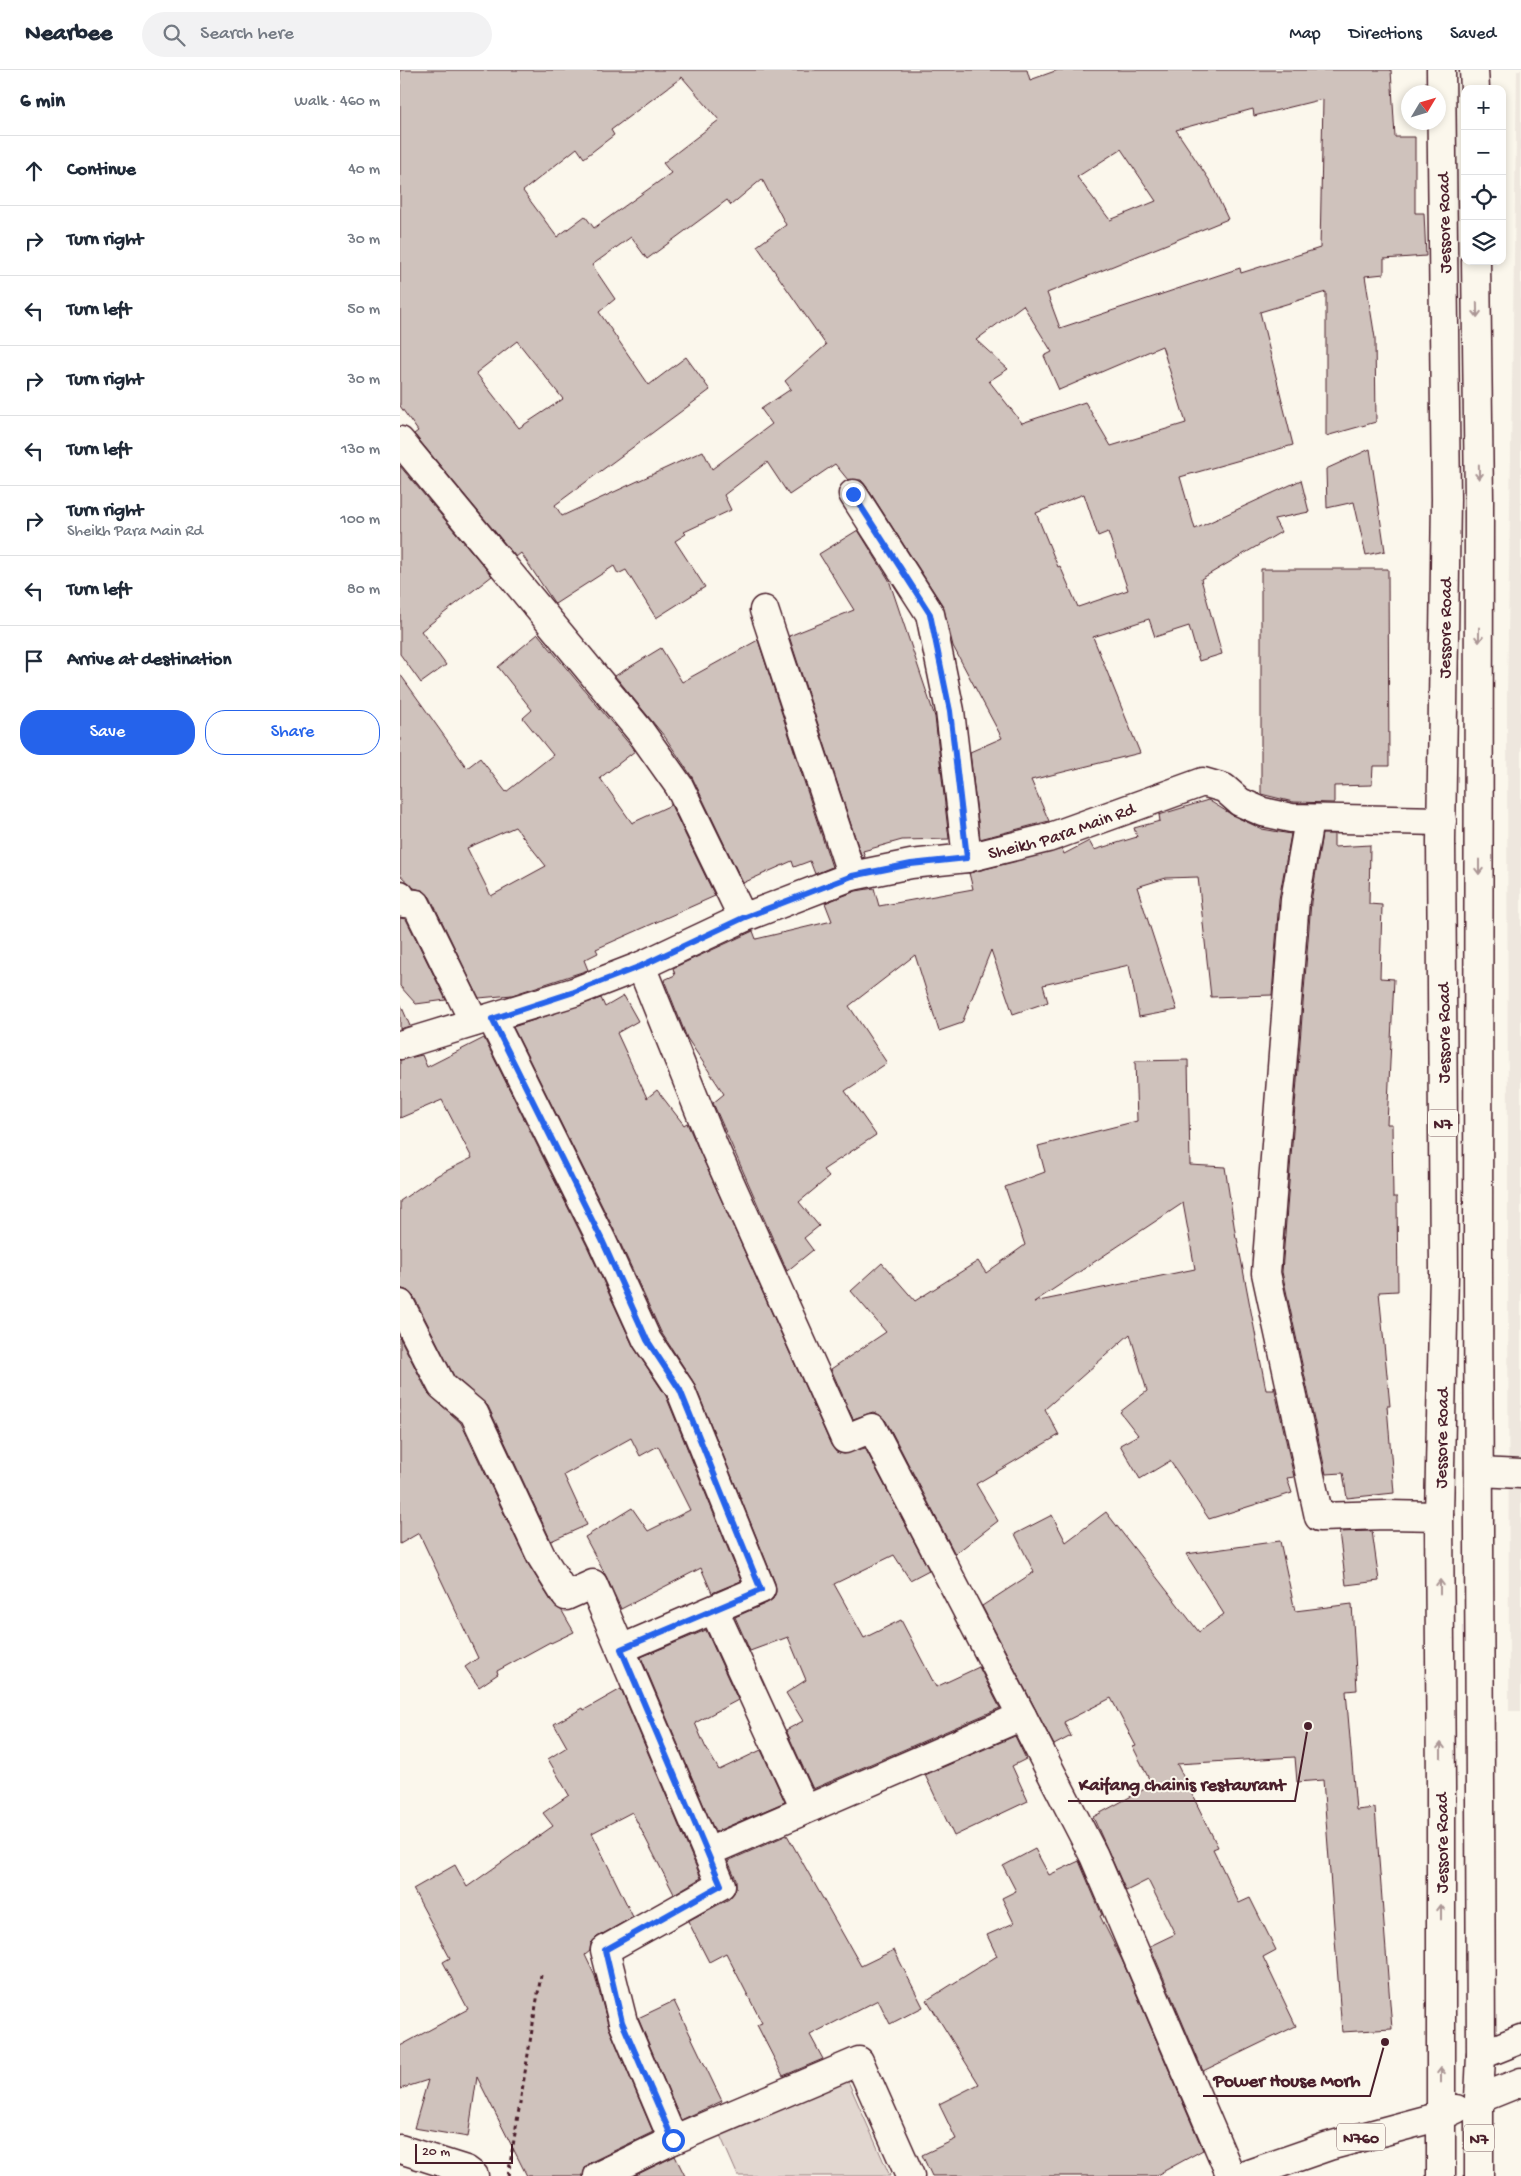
<!DOCTYPE html>
<html lang="en">
<head>
<meta charset="utf-8">
<style>
  :root { --surface:#fff; --page:#f2f2f3; --text:#1f2937; --muted:#747a83; --line:#e0e1e3; --accent:#2563eb }
  body { margin:0; font-family:"Gochi Hand",sans-serif; background:var(--page); color:var(--text) }
  .controls { position:absolute; right:15px; top:15px; display:grid; overflow:hidden; border-radius:10px; box-shadow:0 2px 8px #0003 }
  .controls button { width:45px; height:45px; display:grid; place-items:center; padding:0; border:0; border-bottom:1px solid var(--line); background:var(--surface); color:var(--text); font:25px sans-serif }
  .compass { position:absolute; left:1001px; top:15px; width:45px; height:45px; border-radius:50%; background:var(--surface); box-shadow:0 2px 8px #0003; rotate:52deg }
  .scale { position:absolute; left:15px; bottom:12px; width:98px; box-sizing:border-box; padding-left:5px; border:2px solid #4a1f2b; border-top:0; font-size:14px; line-height:18px; white-space:nowrap; color:#4a1f2b; -webkit-text-stroke:4px #fbf7ec; paint-order:stroke }
  .stop { position:absolute; width:15px; height:15px; margin:-11px; border:4px solid #2563eb; border-radius:50%; background:#fff }
  .stop.end { background:#2563eb; border-color:#fff; box-shadow:0 1px 5px #0008 }
  .list { margin:0; padding:0; list-style:none }
  h2 { display:flex; justify-content:space-between; align-items:center; height:65px; margin:0; padding:0 20px; font-size:21px }
  h2 small { font-size:16px; font-weight:400; color:var(--muted) }
  .list li { display:grid; grid-template-columns:32px 1fr auto; gap:15px; align-items:center; box-sizing:border-box; height:70px; padding:0 20px; border-top:1px solid var(--line) }
  .list b { display:block; font-size:19px; white-space:nowrap }
  .list p { margin:0; font-size:16px; white-space:nowrap; color:var(--muted) }
  .list em { font-size:16px; font-style:normal; color:var(--muted) }
  .actions { display:flex; gap:10px; padding:15px 20px }
  .actions a { flex:1; padding:11px 0; border:1px solid var(--accent); border-radius:20px; text-align:center; font-size:18px; color:var(--accent) }
  .actions .main { background:var(--accent); color:#fff }
  .icon { flex:none; width:28px; height:28px; fill:none; stroke:currentColor; stroke-width:2; stroke-linecap:round; stroke-linejoin:round }
  .map { position:relative; flex:none; width:1121px; height:2106px; overflow:hidden }
  header { display:flex; align-items:center; gap:30px; box-sizing:border-box; height:70px; padding:0 25px; background:var(--surface); border-bottom:1px solid var(--line) }
  header strong { font-size:24px }
  nav { display:flex; gap:28px; margin-inline-start:auto; font-size:18px }
  .search { width:350px; height:45px; background:var(--page); display:flex; align-items:center; gap:12px; box-sizing:border-box; padding:0 18px; border-radius:28px; color:var(--muted); font-size:19px }
  main { display:flex }
  aside { flex:1; background:var(--surface) }
  .map>svg:first-child { display:block }
  .built { fill:#eee7de }
  .green { fill:#e2d7d0; stroke:#967b7e }
  .building { fill:#cfc2bc; stroke:#4a1f2b; fill-rule:evenodd }
  .lines { fill:none; stroke-linecap:round; stroke-linejoin:round }
  .minor-casing { stroke:#4a1f2b; stroke-width:31 }
  .major-casing { stroke:#4a1f2b; stroke-width:31 }
  .highway-casing { stroke:#4a1f2b; stroke-width:31 }
  .path { stroke:#4a1f2b; stroke-width:3; stroke-dasharray:4 4; stroke-linecap:butt }
  .minor { stroke:#fbf7ec; stroke-width:28 }
  .major { stroke:#fbf7ec; stroke-width:28 }
  .highway { stroke:#fbf7ec; stroke-width:28 }
  .oneway { stroke:#ab9695 }
  .route { stroke:#2563eb; stroke-width:6 }
  .labels { text-anchor:middle; stroke-width:4; stroke-linejoin:round; paint-order:stroke }
  .shield { fill:#fbf7ec; stroke:#7f6065; stroke-width:1 }
  .shield-label { font-size:16px; font-weight:bold; fill:#4a1f2b }
  .street-label { font-size:18px; fill:#4a1f2b; stroke:#fbf7ec }
  .leader { fill:none; stroke:#4a1f2b; stroke-width:2 }
  .callout-dot { fill:#4a1f2b; stroke:#fbf7ec; stroke-width:2 }
  .callout-label { font-size:19px; text-anchor:middle; font-weight:bold; fill:#4a1f2b; stroke:#fbf7ec; stroke-width:4; stroke-linejoin:round; paint-order:stroke }
</style>
</head>
<body>
<header>
<strong>Nearbee</strong>
<div class="search"><svg class="icon" aria-label="search" viewBox="0 0 24 24"><circle cx="10" cy="10" r="6"/><path d="M15 15l6 6"/></svg>Search here</div>
<nav><a>Map</a><a>Directions</a><a>Saved</a></nav>
</header>
<main>
<aside>
<h2>6 min<small>Walk · 460 m</small></h2>
<ul class="list">
<li><svg class="icon" aria-label="ahead" viewBox="0 0 24 24"><path d="M12 20V5M6 11l6-6 6 6"/></svg><div><b>Continue</b></div><em>40 m</em></li>
<li><svg class="icon" aria-label="right" viewBox="0 0 24 24"><path d="M7 20v-9h11M14 6l5 5-5 5"/></svg><div><b>Turn right</b></div><em>30 m</em></li>
<li><svg class="icon" aria-label="left" viewBox="0 0 24 24"><path d="M17 20v-9H6M10 6l-5 5 5 5"/></svg><div><b>Turn left</b></div><em>50 m</em></li>
<li><svg class="icon" aria-label="right" viewBox="0 0 24 24"><path d="M7 20v-9h11M14 6l5 5-5 5"/></svg><div><b>Turn right</b></div><em>30 m</em></li>
<li><svg class="icon" aria-label="left" viewBox="0 0 24 24"><path d="M17 20v-9H6M10 6l-5 5 5 5"/></svg><div><b>Turn left</b></div><em>130 m</em></li>
<li><svg class="icon" aria-label="right" viewBox="0 0 24 24"><path d="M7 20v-9h11M14 6l5 5-5 5"/></svg><div><b>Turn right</b><p>Sheikh Para Main Rd</p></div><em>100 m</em></li>
<li><svg class="icon" aria-label="left" viewBox="0 0 24 24"><path d="M17 20v-9H6M10 6l-5 5 5 5"/></svg><div><b>Turn left</b></div><em>80 m</em></li>
<li><svg class="icon" aria-label="arrive" viewBox="0 0 24 24"><path d="M6 21V4h12l-3 4 3 4H6"/></svg><div><b>Arrive at destination</b></div></li>
</ul>
<div class="actions"><a class="main">Save</a><a>Share</a></div>
</aside>
<div class="map">
<svg width="1121" height="2106" viewBox="0 0 1121 2106">
  <rect width="100%" height="100%" fill="#fbf7ec"/>
  <filter id="ink" filterUnits="userSpaceOnUse"><feTurbulence type="fractalNoise" baseFrequency=".02" numOctaves="2"/><feDisplacementMap in="SourceGraphic" scale="10" xChannelSelector="R" yChannelSelector="G"/><feConvolveMatrix kernelMatrix="1 2 1 2 8 2 1 2 1" color-interpolation-filters="sRGB"/></filter>
  <g filter="url(#ink)">
    <path class="built" d="M1117,0H1121V1641H1109L1107,629Z"/>
    <path class="green" d="M447,2009L490,2106H338L320,2065Z"/>
    <path class="building" d="M0,0H627L630,10L658,0H991L995,67H1015V143H1024L1026,186L984,189V204L965,206L975,268L976,352L926,366V222L860,242L893,375L780,407L795,459L901,410L909,442L874,449L881,462L801,509L822,584L799,591L789,556L755,567L749,549L693,567L740,683L631,710L649,751L580,769L570,682L602,668L553,576L543,536L466,416L461,410H448L435,394L389,425L367,392L324,425L331,440L284,462L286,464L275,471L305,517L256,548L226,500L218,504L214,496L155,534L121,483L116,487L14,364L18,361L0,336ZM282,7L319,50L263,93L271,103L194,158L185,146L157,167L123,121L177,78L184,88L214,65L211,60ZM923,29L920,178L841,203L840,198L660,258L647,223L828,149L810,111L776,60L853,39L854,46ZM721,79L756,131L710,150L677,107ZM362,109L386,155L357,176L426,275L385,311L391,319L361,339L372,354L312,399L303,381L162,446L155,435L310,320L286,287L249,315L199,242L215,229L192,195L231,167L247,189L327,130L331,135ZM623,235L652,282L644,286L659,320L762,276L786,353L711,376L685,332L622,353L589,311L608,299L576,270ZM117,271L163,329L119,358L76,303ZM684,424L698,466L708,462L728,520L678,537L660,496L658,497L636,443Z
      M970,379L985,481L966,485L954,432L927,438L926,399Z
      M0,396L92,506L21,561L46,595L21,613L0,584Z
      M458,460L489,510L535,647L549,769L502,770L463,781L465,787L462,788L389,566L454,540L419,484Z
      M861,499H988L989,696H973L972,715L934,716V733L893,732L861,724Z
      M138,564L235,681L200,708L232,753L271,735L315,826L196,879L198,883L184,890L188,900L112,925L79,928L30,827L24,821L14,818L0,805V604L67,698L80,688L106,722L153,685L123,648L132,640L98,597ZM115,757L146,796L91,826L67,778Z
      M358,570L432,797L415,804L410,791L394,797L392,791L343,813L292,707L265,667L215,606L261,578L282,612Z
      M808,730L834,746L862,759L891,764L879,829L872,925L811,927L798,807L766,808L737,817L777,940L739,947L729,895L643,915L648,932L613,944L591,880L562,953L539,961L515,885L449,936L487,993L445,1021L476,1065L423,1100L429,1107L399,1132L419,1156L404,1168L413,1180L387,1201L313,1033L324,1024L287,968L264,910L275,905L273,898L353,861L356,869L432,851L425,833L456,821L474,818L479,836L573,819L569,803L662,779L664,784L689,771L694,780L737,767L734,758L760,751L759,745Z
      M922,764H934V777L970,775L969,834L982,835L980,908L994,909L987,1054H992L993,1127H997L998,1221L979,1222L990,1336H987L994,1423L947,1428L943,1403L926,1404L882,1202L911,832Z
      M0,848L6,849L46,930L16,934L0,916Z
      M224,926L238,951L217,963L247,1028L257,1020L284,1055L287,1053L431,1375L436,1382L444,1384L465,1378L529,1500L510,1510L494,1485L434,1514L464,1568L501,1550L536,1617L579,1597L600,1638L413,1719L386,1660L403,1651L386,1623L406,1610L388,1567L350,1581L335,1547L367,1533L373,1529L376,1522L375,1513L294,1313L261,1262L216,1164L113,957L201,928L205,937Z
      M0,933L10,956L0,959Z
      M84,968L188,1178L233,1276L266,1326L341,1511L312,1523L301,1498L221,1539L207,1508L185,1467L232,1438L248,1461L290,1440L258,1376L240,1386L231,1368L164,1405L187,1455L151,1471L88,1336L54,1306L14,1227L8,1221L0,1218V1131L38,1105L72,1088L42,1030L0,1048V990L22,985L27,997Z
      M788,990L790,1095L825,1097L836,1168H837L866,1320H874V1316L894,1407L887,1408L892,1423L809,1449L770,1391L740,1409L720,1375L738,1365L720,1342L747,1321L730,1264L645,1339L659,1365L576,1414L598,1451L555,1484L486,1351L480,1345L473,1342L453,1349L431,1299L486,1262L451,1221L482,1193L515,1231L578,1191L586,1203L625,1175L605,1117L645,1102L638,1076L737,1051L735,991ZM783,1133L795,1199L634,1232Z
      M0,1268L28,1323L61,1353L128,1494L153,1534L162,1541L174,1562L151,1573L150,1572L97,1601L98,1604L79,1617L65,1597L78,1588L19,1463L0,1474Z
      M706,1442L799,1562L824,1544L786,1484L880,1471L895,1541L952,1534L957,1620L946,1621L956,1740L975,1738L992,1959L942,1962L923,1710L897,1712L895,1687L777,1694L818,1777L813,1779L839,1833L850,1828L876,1880L863,1887L896,1956L803,2001L750,1876L775,1864L748,1810L726,1821L693,1747L752,1715L733,1677L736,1676L711,1628L664,1652L671,1666L654,1675L582,1536L634,1502L615,1464L652,1445L666,1472Z
      M972,1461L979,1511L946,1515L939,1462Z
      M306,1560L338,1630L295,1653L305,1676L319,1700L361,1680L385,1732L315,1762L241,1587Z
      M221,1619L301,1808L274,1824L232,1742L192,1763L233,1847L197,1867L191,1873L190,1881L185,1885L195,1906L209,1958L253,2062L191,2092L185,2098L183,2106H127L77,2007L68,2067L14,2058L28,2010L0,2019V1976L68,1939L43,1892L50,1888L13,1819L55,1795L67,1817L153,1756L143,1743L169,1725L148,1689L167,1677L154,1654L183,1638L184,1640Z
      M615,1666L626,1689L612,1696L628,1731L554,1766L525,1705Z
      M387,1765L461,1896L494,1880L523,1937L490,1954L478,1930L410,1965L423,1989L383,2006L357,1955L362,1953L326,1883L309,1892L288,1851L329,1829L334,1823L336,1817V1809L328,1791Z
      M635,1779L649,1805L679,1791L702,1845L700,1846L722,1890L803,2080L755,2106H532L522,2085L556,2069L539,2034L579,2014L527,1930L597,1886L587,1865L614,1853L602,1828L616,1821L603,1796Z
      M274,1931L322,2031L281,2050L238,1948Z
      M275,2086L285,2106H234Z"/>
    <g class="lines">
      <defs>
        <g id="minor">
          <path d="M0,371L240,661L279,716L343,848"/>
          <path d="M453,424L530,544L550,641L567,788"/>
          <path d="M364,540L452,806"/>
          <path d="M909,750L895,830L866,1203L919,1447L987,1445L1039,1446"/>
          <path d="M0,825L4,833L16,834L74,952"/>
          <path d="M241,896L314,1077L445,1369L472,1358L622,1646L308,1782"/>
          <path d="M92,949L202,1171L247,1270L280,1319L361,1519L221,1579"/>
          <path id="s1" d="M0,975L174,922L241,896L343,848L452,806L511,794L567,788L648,768L803,712L824,718L840,732L863,742L891,748L1042,751"/>
          <path d="M0,1234L42,1316L74,1343L141,1486L166,1526L193,1514L321,1815L205,1880L223,1952L273,2070L198,2106"/>
          <path d="M1079,1402L1121,1404"/>
          <path d="M314,1540L405,1739"/>
          <path d="M622,1646L694,1786L831,2106"/>
          <path d="M273,2070L459,1991L510,2106"/>
          <path d="M0,2079L66,2100L74,2106"/>
        </g>
        <path id="major" d="M1081,1985L1121,1969
          M1079,2029L1121,2012"/>
        <g id="highway">
          <path d="M1074,0L1075,19"/>
          <path d="M1076,191L1079,431L1078,1202L1081,1985L1079,2029V2106"/>
          <path d="M843,2106L929,2076L1041,2046L1056,2039"/>
          <path id="s2" d="M1041,2106V1717L1039,1446L1044,1203L1041,771L1046,429L1041,0"/>
        </g>
      </defs>
      <use href="#minor" class="minor-casing"/>
      <use href="#major" class="major-casing"/>
      <use href="#highway" class="highway-casing"/>
      <path class="path" d="M108,2106L141,1905"/>
      <use href="#minor" class="minor"/>
      <use href="#major" class="major"/>
      <use href="#highway" class="highway"/>
    </g>
    <defs><path id="oneway-shaft" d="M-6 0H5M1.5-3L5.5 0L1.5 3" fill="none" stroke-width="1.6" stroke-linecap="round" stroke-linejoin="round" transform="scale(1.25)"/></defs>
    <g class="oneway">
      <use href="#oneway-shaft" transform="translate(1077 240) rotate(89)"/>
      <use href="#oneway-shaft" transform="translate(1079 402) rotate(89)"/>
      <use href="#oneway-shaft" transform="translate(1079 565) rotate(90)"/>
      <use href="#oneway-shaft" transform="translate(1079 797) rotate(90)"/>
      <use href="#oneway-shaft" transform="translate(1040 1517) rotate(-90)"/>
      <use href="#oneway-shaft" transform="translate(1041 1680) rotate(-90)"/>
      <use href="#oneway-shaft" transform="translate(1041 1842) rotate(-90)"/>
      <use href="#oneway-shaft" transform="translate(1041 2005) rotate(-90)"/>
    </g>
  </g>
  <g class="lines" filter="url(#ink)">
    <path class="route" d="M273,2070L222,1952L205,1880L321,1815L221,1579L361,1520L280,1320L247,1270L202,1170L92,949L174,922L241,896L343,848L452,806L511,794L567,788L550,641L530,544L453,424"/>
  </g>
  <g class="labels">
    <g class="shield">
      <rect x="1028" y="1039.5" width="30" height="27" rx="4"/>
      <rect x="937" y="2053.5" width="48" height="27" rx="4"/>
      <rect x="1064" y="2054.5" width="30" height="27" rx="4"/>
    </g>
    <g class="shield-label">
      <text x="1043" y="1059">N7</text>
      <text x="961" y="2073">N760</text>
      <text x="1079" y="2074">N7</text>
    </g>
    <g class="street-label">
      <text transform="translate(1043 153) rotate(-91)" y="6">Jessore Road</text>
      <text dy="6" stroke="none"><textPath href="#s2" startOffset="1548">Jessore Road</textPath></text>
      <text dy="6" stroke="none"><textPath href="#s1" startOffset="698">Sheikh Para Main Rd</textPath></text>
      <text transform="translate(1043 963) rotate(-90)" y="6">Jessore Road</text>
      <text dy="6" stroke="none"><textPath href="#s2" startOffset="738">Jessore Road</textPath></text>
      <text transform="translate(1041 1773) rotate(-90)" y="6">Jessore Road</text>
    </g>
  </g>
  <path class="leader" d="M908 1656L895 1731H668M985 1972L970 2026H803"/>
  <g class="callout-dot">
    <circle cx="908" cy="1656" r="5"/>
    <circle cx="985" cy="1972" r="5"/>
  </g>
  <g class="callout-label">
    <text x="782" y="1720">Kaifang chainis restaurant</text>
    <text x="887" y="2016">Power House Morh</text>
  </g>
</svg>
<div class="controls">
<button>+</button>
<button>−</button>
<button><svg class="icon" aria-label="locate" viewBox="0 0 24 24"><circle cx="12" cy="12" r="6"/><path d="M12 2v4M12 18v4M2 12h4M18 12h4"/></svg></button>
<button><svg class="icon" aria-label="layers" viewBox="0 0 24 24"><path d="M12 4l9 5-9 5-9-5zM3 14l9 5 9-5"/></svg></button>
</div>
<svg class="compass" viewBox="-18 -18 36 36"><path d="M0-13l5 13h-10z" fill="#e53935"/><path d="M0 13l5-13h-10z" fill="#747a83"/></svg>
<div class="scale">20 m</div>
<div class="stop" style="left:273px;top:2070px"></div>
<div class="stop end" style="left:453px;top:424px"></div>
</div>
</main>
</body>
</html>
